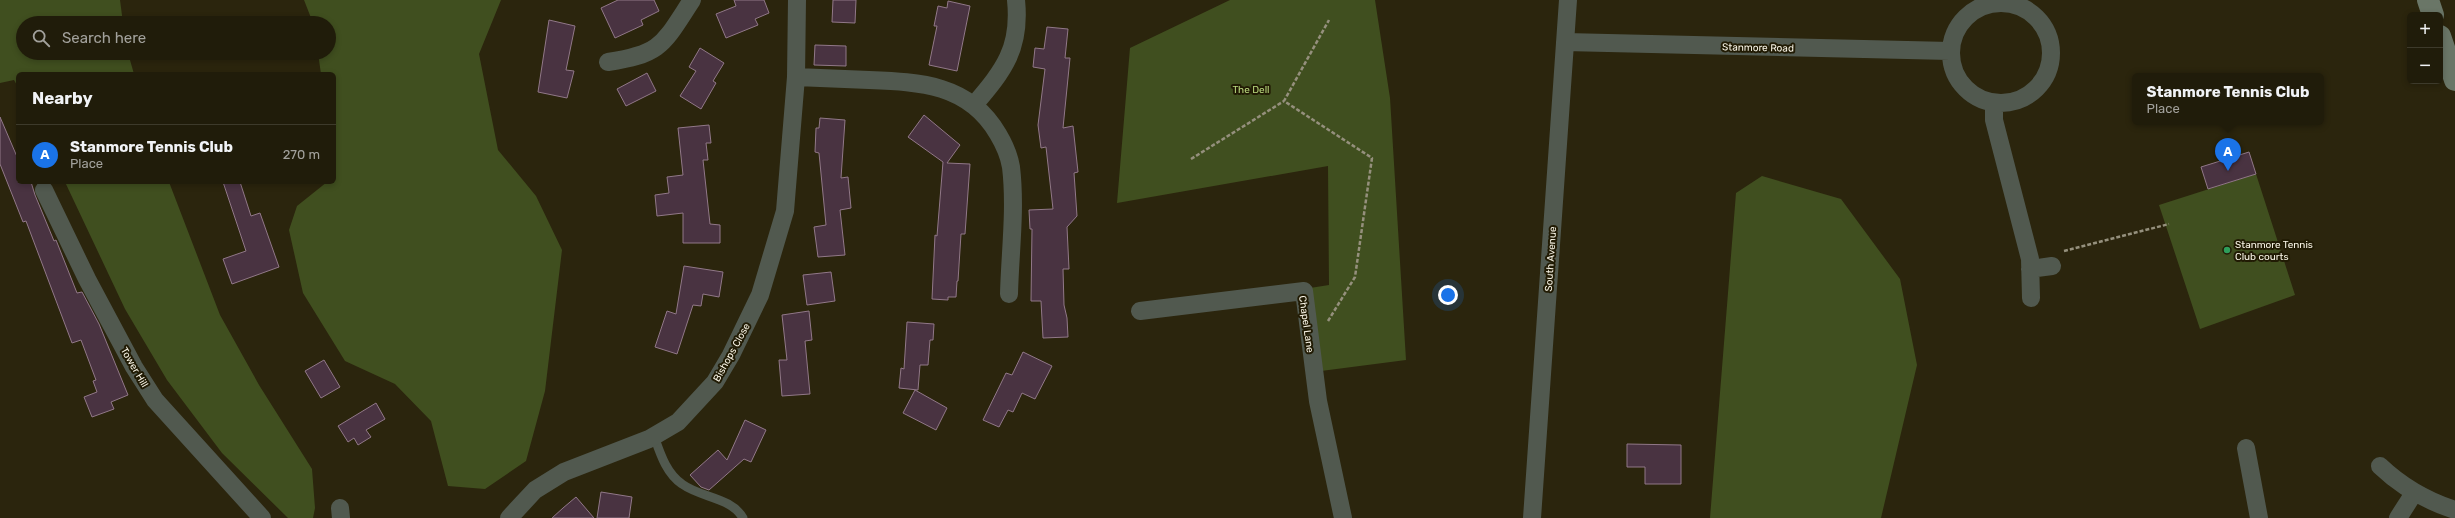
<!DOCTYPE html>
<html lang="en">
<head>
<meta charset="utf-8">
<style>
  :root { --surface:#201c0a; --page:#2d2918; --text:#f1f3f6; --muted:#a2a19c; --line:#3d3a2b; --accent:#1a73e8 }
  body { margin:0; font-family:Rubik,sans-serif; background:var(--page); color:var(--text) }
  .controls { position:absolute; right:12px; top:12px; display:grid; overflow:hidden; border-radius:6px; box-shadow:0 2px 6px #0003 }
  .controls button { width:36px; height:36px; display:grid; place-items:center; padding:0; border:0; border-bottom:1px solid var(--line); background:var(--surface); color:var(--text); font:20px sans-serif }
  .you { position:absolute; left:1448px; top:295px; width:14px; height:14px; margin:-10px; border:3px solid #fff; border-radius:50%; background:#1a73e8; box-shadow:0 0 0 6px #1a73e833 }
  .badge { display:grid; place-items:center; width:26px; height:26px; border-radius:50%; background:var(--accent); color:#fff; font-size:13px; font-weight:700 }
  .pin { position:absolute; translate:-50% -33px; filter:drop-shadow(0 1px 2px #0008) }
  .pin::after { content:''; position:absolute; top:21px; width:14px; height:12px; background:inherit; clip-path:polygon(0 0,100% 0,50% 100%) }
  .popup { position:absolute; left:2132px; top:73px; width:192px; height:52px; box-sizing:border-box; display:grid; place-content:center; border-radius:6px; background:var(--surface); filter:drop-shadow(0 1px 3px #0005); font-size:13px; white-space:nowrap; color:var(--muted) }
  .popup b { font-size:15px; color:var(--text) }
  .popup::after { content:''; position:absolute; left:50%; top:100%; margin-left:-8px; border:8px solid transparent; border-top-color:var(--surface) }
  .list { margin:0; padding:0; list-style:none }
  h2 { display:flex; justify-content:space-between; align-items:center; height:52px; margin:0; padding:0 16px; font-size:17px }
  h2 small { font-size:13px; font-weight:400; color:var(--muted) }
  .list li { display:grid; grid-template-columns:26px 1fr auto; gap:12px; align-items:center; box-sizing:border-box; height:60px; padding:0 16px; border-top:1px solid var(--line) }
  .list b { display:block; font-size:15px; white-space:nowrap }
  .list p { margin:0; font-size:13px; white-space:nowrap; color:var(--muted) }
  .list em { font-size:13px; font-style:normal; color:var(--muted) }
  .icon { flex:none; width:22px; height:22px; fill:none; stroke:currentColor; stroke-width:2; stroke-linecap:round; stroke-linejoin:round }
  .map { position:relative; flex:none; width:2455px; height:518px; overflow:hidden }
  .search { position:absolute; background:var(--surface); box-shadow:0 2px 6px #0003; left:16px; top:16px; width:320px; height:44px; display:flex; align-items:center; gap:10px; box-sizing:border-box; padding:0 14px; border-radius:22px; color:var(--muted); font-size:15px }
  .panel { position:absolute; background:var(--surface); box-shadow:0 2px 6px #0003; left:16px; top:72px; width:320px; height:112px; border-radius:6px }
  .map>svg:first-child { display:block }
  .green { fill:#404f1f }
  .building { fill:#493341; stroke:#917888 }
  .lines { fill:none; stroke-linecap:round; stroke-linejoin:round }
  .path { stroke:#95907d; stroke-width:2.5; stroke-dasharray:4 2; stroke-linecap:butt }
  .lane { stroke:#51594f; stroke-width:9 }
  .street { stroke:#51594f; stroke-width:18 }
  .secondary { stroke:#6a7667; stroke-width:22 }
  .leisure-dot { fill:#2e9e5b; stroke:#211b04; stroke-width:1.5 }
  .labels { text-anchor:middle; stroke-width:4; stroke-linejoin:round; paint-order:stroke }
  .street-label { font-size:10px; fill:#f9f5e7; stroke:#211b04 }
  .park-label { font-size:10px; fill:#bbda7f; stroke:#211b04 }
  .poi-label { font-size:10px; fill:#f9f5e7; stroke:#211b04; text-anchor:start }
</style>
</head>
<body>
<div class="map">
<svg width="2455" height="518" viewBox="0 0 2455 518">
  <rect width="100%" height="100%" fill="#2b250d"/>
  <path class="green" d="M0,0H120L123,23H23V53H128L134,74H18V87L14,80L0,83Z
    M304,0H501L479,54L498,150L536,196L562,250L545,391L526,461L485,489L448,486L431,421L395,384L345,361L303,293L289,230L297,206L327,182H334V74H321L318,53H329V23H313Z
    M1230,0H1375L1390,98L1406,360L1321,371L1310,288L1329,285L1328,166L1117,203L1130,48Z
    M2256,174L2295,295L2200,329L2159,205Z
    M1762,176L1841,199L1900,279L1917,365L1881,518H1710L1736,193Z
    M65,182H169L220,315L259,385L312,469L315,508L313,518H288L222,453L167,380L125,309Z"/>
  <path class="building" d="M618,0H654L659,11L641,20L643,25L615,38L601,8Z
    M734,0H764L769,13L755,19L758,25L726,38L716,14L736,6Z
    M833,0H856L855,23L832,22Z
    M948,1L970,6L957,71L929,65L937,26H934L938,6L947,8Z
    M549,20L575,26L566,70L574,71L567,98L538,92Z
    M1047,27L1068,29L1065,58H1070L1063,128L1073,126L1078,172L1074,173L1077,216L1067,227L1069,269H1063L1064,305L1067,318L1068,337L1043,338L1041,301H1031L1032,229H1030L1029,210L1053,209L1046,147L1041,148L1038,125L1045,69L1033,67L1035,48L1044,49Z
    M815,45L846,46V66L814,65Z
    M700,48L724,63L713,81L716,83L701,109L680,96L696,71L689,67Z
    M647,73L656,91L626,106L617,89Z
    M924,115L960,145L947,163L970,164L965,234H961L958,281H957L956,297H948V300L932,299L935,235L937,236L943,162L908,137Z
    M0,117L18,159V182H31L35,195L54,241L56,240L77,293L82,292L99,324L128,395L111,402L114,409L92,417L84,397L97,392L93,381L96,380L81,340L72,343L26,221L23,222L0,164Z
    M820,118L845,120L841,178L848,177L851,208L840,210L845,255L818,257L814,227L826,225L819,153L815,152L816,128H819Z
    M709,125L711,143H706L708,160H703L710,224L720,225V243H683V213L657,216L655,195L669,193L667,177L683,175L678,128Z
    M2249,152L2256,174L2208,189L2201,167Z
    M223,182H240L251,216L260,213L279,267L232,284L223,259L246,251Z
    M684,266L723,272L719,297L703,294L701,306L693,305L677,354L655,347L667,311L676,314Z
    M831,272L835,301L807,305L803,275Z
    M809,311L812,340L805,341L810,394L782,396L779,360H787L782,315Z
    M907,322L934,324L933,340H930L928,365H920L918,390L899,388L901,368L904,369Z
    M1023,352L1052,366L1035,399L1022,393L1013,412L1008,410L999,427L983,420L1006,373L1012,375Z
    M324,360L340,387L321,398L305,371Z
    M915,390L947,408L936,430L903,413Z
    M376,403L385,419L366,430L371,437L358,445L354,438L348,442L338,426Z
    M745,420L766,430L751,462L744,459L709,490L701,487L690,475L718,450L727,460Z
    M1627,444L1681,445V484H1645V467H1627Z
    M601,492L632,497L629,518H597Z
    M576,497L594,518H552L563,508Z"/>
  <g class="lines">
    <path class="path" d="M1191,159L1284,101
      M2064,251L2169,224
      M1328,321L1355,277L1372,158L1284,101L1329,20"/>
    <path class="lane" d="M654,436C660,453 666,473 682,484C701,498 731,497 743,518"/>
    <path class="street" d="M1951 53a50 50 0 1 1 100 0a50 50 0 1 1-100 0Z
      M1565,42L1950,51
      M608,62C662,54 663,44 692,0
      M796,77C821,78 845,79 869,80C920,82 969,84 998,134C1004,144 1009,155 1011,167C1016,209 1010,253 1009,294
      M1994,103V120L2030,259L2031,298
      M974,105C1004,70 1021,48 1016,0
      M44,190L87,279L134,367L155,400L262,518
      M2030,269L2052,266
      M1140,311L1304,291L1318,401L1343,518
      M2246,448L2259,518
      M2380,466C2401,486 2427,501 2455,510
      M340,508L341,518
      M509,518L535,490L564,472L649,439L678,422L715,382L731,355L760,295L785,211L796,77L797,0
      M1532,518L1568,0
      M2398,518L2414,493"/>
    <path class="secondary" d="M2428,0L2433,15
      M2440,36L2455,80"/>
  </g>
  <circle class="leisure-dot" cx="2227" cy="250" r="4"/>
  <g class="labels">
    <g class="street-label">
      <text transform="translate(1758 47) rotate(1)" y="4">Stanmore Road</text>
      <text transform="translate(1550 259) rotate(-86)" y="4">South Avenue</text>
      <text transform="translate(1307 324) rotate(82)" y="4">Chapel Lane</text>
      <text transform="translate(731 352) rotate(-61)" y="4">Bishops Close</text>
      <text transform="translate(135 367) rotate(60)" y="4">Tower Hill</text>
    </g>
    <g class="park-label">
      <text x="1251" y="93">The Dell</text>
    </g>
    <g class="poi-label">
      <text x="2235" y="248">Stanmore Tennis<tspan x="2235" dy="12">Club courts</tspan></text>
    </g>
  </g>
</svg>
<div class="controls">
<button>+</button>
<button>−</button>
</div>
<div class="you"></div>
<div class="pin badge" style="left:2228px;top:171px">A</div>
<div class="popup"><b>Stanmore Tennis Club</b>Place</div>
<div class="search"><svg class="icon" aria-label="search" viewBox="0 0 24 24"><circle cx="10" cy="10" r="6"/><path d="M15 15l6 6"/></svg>Search here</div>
<section class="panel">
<h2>Nearby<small></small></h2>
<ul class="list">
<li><span class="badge">A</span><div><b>Stanmore Tennis Club</b><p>Place</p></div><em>270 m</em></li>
</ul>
</section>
</div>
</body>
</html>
